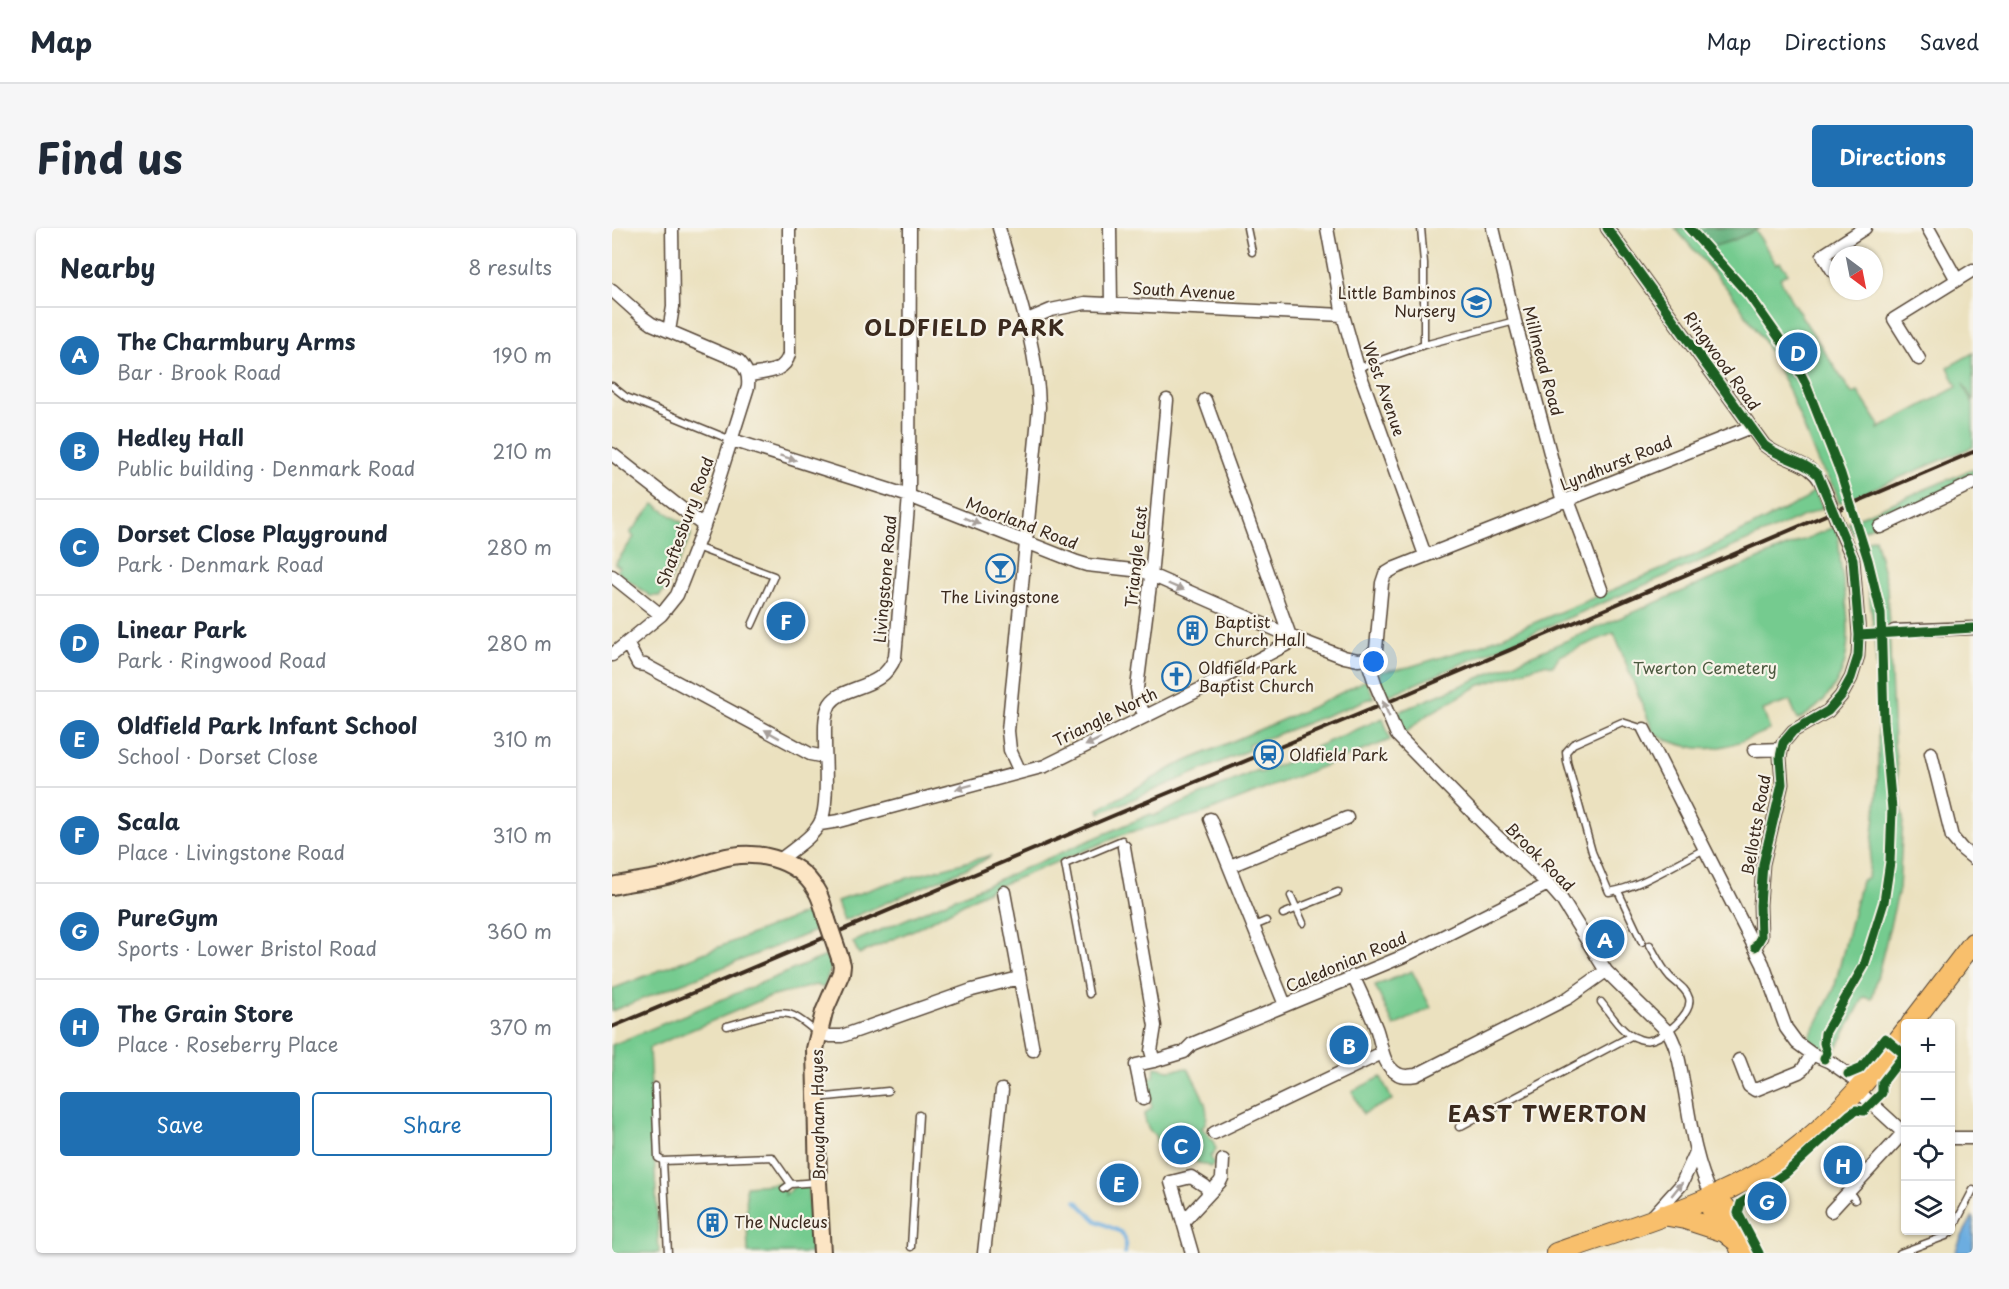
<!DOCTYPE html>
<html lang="en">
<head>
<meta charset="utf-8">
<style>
  :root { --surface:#fff; --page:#f6f6f7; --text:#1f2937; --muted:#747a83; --line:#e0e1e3; --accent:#1f6fb2 }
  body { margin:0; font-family:"Playpen Sans",sans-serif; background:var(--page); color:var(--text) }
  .controls { position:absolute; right:18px; bottom:18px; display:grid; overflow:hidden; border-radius:6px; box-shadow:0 2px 4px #0004 }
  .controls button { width:54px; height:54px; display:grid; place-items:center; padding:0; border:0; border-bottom:2px solid var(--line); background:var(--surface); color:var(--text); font:30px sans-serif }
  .compass { position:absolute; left:1217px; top:18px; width:54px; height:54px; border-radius:50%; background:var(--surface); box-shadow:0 2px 4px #0004; rotate:148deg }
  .you { position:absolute; left:762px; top:434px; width:21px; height:21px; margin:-15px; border:4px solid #fff; border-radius:50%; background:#1a73e8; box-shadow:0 0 0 9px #1a73e833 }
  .badge { display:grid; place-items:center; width:39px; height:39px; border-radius:50%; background:var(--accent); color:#fff; font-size:20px; font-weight:700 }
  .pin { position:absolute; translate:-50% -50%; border:3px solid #fff; box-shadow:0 2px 6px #0006 }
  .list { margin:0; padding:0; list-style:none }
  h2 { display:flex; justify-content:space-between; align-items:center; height:78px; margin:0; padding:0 24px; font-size:26px }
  h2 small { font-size:20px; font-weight:400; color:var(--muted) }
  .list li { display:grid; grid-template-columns:39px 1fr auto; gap:18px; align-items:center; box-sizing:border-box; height:96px; padding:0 24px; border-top:2px solid var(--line) }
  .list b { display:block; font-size:22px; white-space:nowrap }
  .list p { margin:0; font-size:20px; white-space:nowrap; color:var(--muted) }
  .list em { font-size:20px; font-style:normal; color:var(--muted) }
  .actions { display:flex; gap:12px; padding:18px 24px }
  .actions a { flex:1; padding:14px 0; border:2px solid var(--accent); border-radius:6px; text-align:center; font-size:21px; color:var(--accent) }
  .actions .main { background:var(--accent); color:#fff }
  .icon { flex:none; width:33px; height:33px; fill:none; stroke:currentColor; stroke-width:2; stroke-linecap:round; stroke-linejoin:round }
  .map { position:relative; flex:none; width:1361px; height:1025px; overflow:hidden; border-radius:6px }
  header { display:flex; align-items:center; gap:36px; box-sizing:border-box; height:84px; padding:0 30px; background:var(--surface); border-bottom:2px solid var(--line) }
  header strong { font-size:28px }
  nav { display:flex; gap:33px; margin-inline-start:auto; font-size:21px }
  .intro { display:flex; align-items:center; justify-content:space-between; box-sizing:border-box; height:144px; padding:0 36px }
  h1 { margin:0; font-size:42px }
  .button { padding:15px 27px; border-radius:6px; background:var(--accent); color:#fff; font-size:21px; font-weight:700 }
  main { display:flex; gap:36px; padding:0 36px }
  aside { flex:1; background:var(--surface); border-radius:6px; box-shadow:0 2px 4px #0004 }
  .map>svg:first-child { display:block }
  .green { fill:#75cb8f; stroke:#587a56; stroke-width:1.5 }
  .forest { fill:#60af7a; stroke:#4e6c4c; stroke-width:1.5 }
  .water { fill:#6cade0; stroke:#546c7f; stroke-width:1.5 }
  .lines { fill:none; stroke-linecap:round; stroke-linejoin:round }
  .stream { stroke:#6cade0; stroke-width:4 }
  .service-casing { stroke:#554536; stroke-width:9 }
  .minor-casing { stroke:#554536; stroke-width:15 }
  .secondary-casing { stroke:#554536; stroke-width:20 }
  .primary-casing { stroke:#554536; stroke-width:22 }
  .trunk-casing { stroke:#554536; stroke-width:22 }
  .service { stroke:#fff; stroke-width:6 }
  .minor { stroke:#fff; stroke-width:12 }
  .secondary { stroke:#fce5c4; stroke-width:16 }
  .primary { stroke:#f8bf6c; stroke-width:20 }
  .trunk { stroke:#f8bf6c; stroke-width:20 }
  .rail { stroke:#3b2a1e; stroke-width:4 }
  .minor-bridge-casing { stroke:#554536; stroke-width:15; stroke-linecap:butt }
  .secondary-bridge-casing { stroke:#554536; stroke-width:20; stroke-linecap:butt }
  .minor-bridge { stroke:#fff; stroke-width:12 }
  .secondary-bridge { stroke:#fce5c4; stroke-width:16 }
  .cycleway-casing { stroke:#f7f3e8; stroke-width:13 }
  .cycleway { stroke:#1b5e20; stroke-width:9 }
  .oneway { fill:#a79f9a }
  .labels { text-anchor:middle; stroke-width:4.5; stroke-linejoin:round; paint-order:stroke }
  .street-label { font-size:16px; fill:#3b2a1e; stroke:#f7f3e8 }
  .poi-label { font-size:16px; fill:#3b2a1e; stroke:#f7f3e8; text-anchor:start }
  .park-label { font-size:16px; fill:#4c5a40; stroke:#f7f3e8 }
  .district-label { font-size:22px; font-weight:bold; letter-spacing:1.5px; fill:#3b2a1e; stroke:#f7f3e8 }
</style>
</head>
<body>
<header>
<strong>Map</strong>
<nav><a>Map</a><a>Directions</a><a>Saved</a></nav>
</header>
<div class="intro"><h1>Find us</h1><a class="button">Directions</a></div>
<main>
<aside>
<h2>Nearby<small>8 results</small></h2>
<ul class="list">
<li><span class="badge">A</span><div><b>The Charmbury Arms</b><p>Bar · Brook Road</p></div><em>190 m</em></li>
<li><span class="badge">B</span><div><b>Hedley Hall</b><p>Public building · Denmark Road</p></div><em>210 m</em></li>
<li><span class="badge">C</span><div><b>Dorset Close Playground</b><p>Park · Denmark Road</p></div><em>280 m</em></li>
<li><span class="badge">D</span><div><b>Linear Park</b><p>Park · Ringwood Road</p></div><em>280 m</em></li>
<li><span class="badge">E</span><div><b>Oldfield Park Infant School</b><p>School · Dorset Close</p></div><em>310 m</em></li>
<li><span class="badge">F</span><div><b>Scala</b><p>Place · Livingstone Road</p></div><em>310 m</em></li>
<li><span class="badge">G</span><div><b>PureGym</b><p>Sports · Lower Bristol Road</p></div><em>360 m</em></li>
<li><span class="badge">H</span><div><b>The Grain Store</b><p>Place · Roseberry Place</p></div><em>370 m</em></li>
</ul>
<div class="actions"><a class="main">Save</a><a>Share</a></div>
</aside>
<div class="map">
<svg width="1361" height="1025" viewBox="0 0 1361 1025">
  <rect width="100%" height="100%" fill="#f7f3e8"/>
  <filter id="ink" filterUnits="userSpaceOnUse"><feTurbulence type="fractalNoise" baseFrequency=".0167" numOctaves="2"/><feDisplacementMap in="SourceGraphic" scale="12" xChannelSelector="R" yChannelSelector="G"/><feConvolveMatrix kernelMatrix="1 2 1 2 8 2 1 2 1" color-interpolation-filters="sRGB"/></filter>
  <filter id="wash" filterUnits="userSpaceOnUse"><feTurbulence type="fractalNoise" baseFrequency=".008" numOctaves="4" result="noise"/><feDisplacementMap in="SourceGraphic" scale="24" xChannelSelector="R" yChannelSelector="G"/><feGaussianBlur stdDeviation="1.35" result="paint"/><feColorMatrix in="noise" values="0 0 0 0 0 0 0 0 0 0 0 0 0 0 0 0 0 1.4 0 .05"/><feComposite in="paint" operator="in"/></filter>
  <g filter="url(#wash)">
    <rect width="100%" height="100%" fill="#ebe1bf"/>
    <path class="green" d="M1063,0H1142L1164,36L1168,34L1176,45L1168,50L1179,72L1238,163L1241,166L1246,164L1267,196L1266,201L1345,159L1336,139L1361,125V173L1351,156L1361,177V219L1227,275L1223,261L1206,235L1177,162L1151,112L1120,66Z
      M1361,241V251L1242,307L1236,294Z
      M1202,262L1211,280L773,469L766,452L768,444L797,439L869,417L1079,329L1194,271Z
      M42,276L75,298L79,307L55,360L47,368H38L5,343L8,339L3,336L22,309L18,305Z
      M1224,298C1228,312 1227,325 1229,340C1239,400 1248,457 1186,492L1178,473L1151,482L1158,502C1111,521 1090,530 1042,506L1002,405L947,428L941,438L932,436L866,458L815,487L792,506L782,486Z
      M1263,310L1275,357L1282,515L1291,590L1287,661L1260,771L1252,769L1221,827L1196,812L1222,761L1249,653L1256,649C1260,612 1266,575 1266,539C1267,465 1266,388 1246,316Z
      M754,452L762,469L664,507L636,516L637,522L488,585L487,581L563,538L707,476Z
      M771,490L778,512L592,585L515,605L379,661L306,700L247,726L241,714L539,586L541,588L646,542L648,545L677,533L696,530L697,527L692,524Z
      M380,627L369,634L232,693L225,673L274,656Z
      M201,682L208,701L0,783V761Z
      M214,728L219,738L212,760L204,757L154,770L37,820L47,1025H0V817Z
      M800,743L819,780L782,798L763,758Z
      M543,839L557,842L576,840C584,857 604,884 590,900L601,913L604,921L601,927L598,928L602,936L598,939C584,931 567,934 551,935L543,907C535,904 534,894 532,887L540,879L533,851L542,849Z
      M769,849L780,872L751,886L740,863Z
      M172,955L173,967L183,958H196L199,1025H136L134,958Z"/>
    <path class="forest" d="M1081,0H1148L1122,12L1103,18L1094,14Z"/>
    <path class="water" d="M1361,988V1025H1343L1349,1010Z"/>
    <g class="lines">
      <path class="stream" d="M464,973L485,993L509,1004L513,1010V1025"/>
    </g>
  </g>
  <g filter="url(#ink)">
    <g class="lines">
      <defs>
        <path id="service" d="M635,0L640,24
          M809,0L812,35V117
          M746,140L812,117L903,93
          M0,158L14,169L119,212
          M84,319L162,348L140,397
          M1032,501L1010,494L961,516L954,524L955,534L980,624L997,664C1029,659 1064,635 1093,621
          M1006,663L1030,714
          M679,668L691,695
          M671,686L726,664
          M642,698L654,693
          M477,766L453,636L510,612L512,619
          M989,774C998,785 1010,806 1025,810C1028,812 1035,813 1038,812C1052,810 1081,785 1077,770C1074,760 1065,756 1058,749C1050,740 1044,728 1038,717
          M115,798C132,794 160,782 177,786C187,789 197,798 205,805
          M43,858L46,930L51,933
          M204,870L276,863
          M847,899L1019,808
          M172,961L179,956
          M1238,964L1243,972
          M299,1019L307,887
          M56,1025L51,933L160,929L179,956L206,954
          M1288,1025L1334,1008L1339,1004L1361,962"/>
        <path id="minor" d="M387,0C403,57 426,120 427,179L396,503L398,522L408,544
          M498,0L499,76
          M715,0L731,87L746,140L813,327
          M881,0L903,93L951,274
          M995,0L1152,217C1177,237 1202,230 1214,265
          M1316,0L1345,52
          M1221,43L1211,27L1253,0
          M0,62L29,88L40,96L127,133C135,142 137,147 136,159L92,298L65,367L49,387L0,427
          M413,93L439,82L473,75L731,87
          M57,103L61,79L60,0
          M1307,131L1282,91L1361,42
          M137,147C153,144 173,145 177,126V0
          M593,172L678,408
          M120,212L297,268L465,334L475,337L530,343L685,411L732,429L746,432L755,431
          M0,226L92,298
          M956,272L989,361
          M1268,299L1361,255
          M0,348L49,387
          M1282,403L1361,400
          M15,415L26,436L33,437L198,526L213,529
          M755,431L764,421L770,355L773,346L783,340L1139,199
          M755,431L763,455
          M533,488L527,475L525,460L539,349L555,172
          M1032,501L1151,736L1174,800L1185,815L1200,826L1218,834L1251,857
          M785,507L877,601L936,656L950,672L994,743L1057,805C1067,823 1069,844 1073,864C1079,900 1084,935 1100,968
          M1142,522L1170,521
          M1319,525L1340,609L1350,621L1361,630
          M598,591L673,777
          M208,596L227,593L433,538L605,453L685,411
          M512,619L543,798L539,823L542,833L572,824L580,816L792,728L936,656
          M168,632C181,621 200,610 208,595C217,579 213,532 213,512C213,500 212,487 218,476C231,456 271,463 283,429L297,268L298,0
          M618,638L735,590
          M392,664L421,822
          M1143,719L1149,709L1148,677L1151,636L1170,556L1168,529L1171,515L1181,503L1216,483L1229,468L1239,450L1246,428L1247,407L1241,331L1229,304
          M741,748C749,765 757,782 764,800C770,815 769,837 786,846C791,849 798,848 804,847L956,770L994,743
          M206,805L218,808H230L360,762L407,750
          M1127,832L1137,858L1143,862L1187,844L1191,841L1200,826
          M1246,863L1294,907
          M531,871L524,837L542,833
          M602,905L770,825
          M1338,910H1361
          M1219,983L1291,905
          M1040,989L1069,957L1084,924
          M571,994L559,954L579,949L593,958L597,965
          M372,1025L390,862
          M580,1025L571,994L608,954L610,950L611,932"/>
        <path id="secondary" d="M0,658C18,654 37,652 54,648C72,643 89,636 107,631C141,621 185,629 204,662C210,671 212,683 215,692
          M210,1025L206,954L203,821L212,784L229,745L230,737L228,730"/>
        <path id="primary" d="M1051,987L1073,991L1110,1003
          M1123,1012C1108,1001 1096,988 1100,968C1124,981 1119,1003 1130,1025"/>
        <path id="trunk" d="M1299,796L1361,715
          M944,1025C1029,995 1126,970 1196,911C1234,879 1264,841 1294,802"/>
      </defs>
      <use href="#service" class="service-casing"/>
      <use href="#minor" class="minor-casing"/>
      <use href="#secondary" class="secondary-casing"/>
      <use href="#primary" class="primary-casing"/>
      <use href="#trunk" class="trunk-casing"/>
      <use href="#service" class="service"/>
      <use href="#minor" class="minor"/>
      <use href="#secondary" class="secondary"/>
      <use href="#primary" class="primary"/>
      <use href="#trunk" class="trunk"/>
      <path class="rail" d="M0,799L510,584L762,480L1361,224"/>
      <defs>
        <path id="minor-bridge" d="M1214,265L1229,304
          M763,455L785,507"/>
        <path id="secondary-bridge" d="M215,692L228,730"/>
      </defs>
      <use href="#minor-bridge" class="minor-bridge-casing"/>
      <use href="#secondary-bridge" class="secondary-bridge-casing"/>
      <use href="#minor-bridge" class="minor-bridge"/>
      <use href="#secondary-bridge" class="secondary-bridge"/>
      <defs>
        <path id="cycleway" d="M995,0L1152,217C1169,231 1191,232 1206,247L1241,331L1247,407L1246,428L1239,450L1229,468L1216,483L1181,503L1171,515L1168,529L1170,556L1151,636L1148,677L1149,709L1143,719
          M1077,0L1137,67L1179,127L1193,154L1229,246L1256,332L1269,385L1272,494L1280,581L1278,634L1272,674L1252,738L1213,805L1212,815L1215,825L1212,831
          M1247,407L1361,400
          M1236,846L1248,841L1273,810L1292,826
          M1147,1025L1126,985L1129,975L1174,945L1237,887L1244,882L1252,883L1270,865V855L1294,824"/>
      </defs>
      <use href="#cycleway" class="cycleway-casing"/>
      <use href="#cycleway" class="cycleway"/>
    </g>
    <defs><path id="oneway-solid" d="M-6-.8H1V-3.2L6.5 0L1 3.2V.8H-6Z" transform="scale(1.5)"/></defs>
    <g class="oneway">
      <use href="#oneway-solid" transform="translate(176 230) rotate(17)"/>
      <use href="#oneway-solid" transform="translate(360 293) rotate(22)"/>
      <use href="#oneway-solid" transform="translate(564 359) rotate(23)"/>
      <use href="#oneway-solid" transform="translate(774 481) rotate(-113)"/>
      <use href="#oneway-solid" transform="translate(160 506) rotate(-151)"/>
      <use href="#oneway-solid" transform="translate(481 514) rotate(154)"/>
      <use href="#oneway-solid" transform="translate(352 559) rotate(165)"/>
      <use href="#oneway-solid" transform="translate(1065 961) rotate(-51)"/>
    </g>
  </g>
  <defs>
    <symbol id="school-ring" viewBox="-11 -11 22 22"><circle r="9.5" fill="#f7f3e8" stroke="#1f6fb2" stroke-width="1.5"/><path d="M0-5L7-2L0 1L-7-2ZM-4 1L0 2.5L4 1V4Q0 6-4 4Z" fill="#1f6fb2"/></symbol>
    <symbol id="bar-ring" viewBox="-11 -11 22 22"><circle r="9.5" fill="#f7f3e8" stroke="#1f6fb2" stroke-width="1.5"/><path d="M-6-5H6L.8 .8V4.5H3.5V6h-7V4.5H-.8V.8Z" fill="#1f6fb2"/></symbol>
    <symbol id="building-ring" viewBox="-11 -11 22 22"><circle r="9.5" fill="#f7f3e8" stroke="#1f6fb2" stroke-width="1.5"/><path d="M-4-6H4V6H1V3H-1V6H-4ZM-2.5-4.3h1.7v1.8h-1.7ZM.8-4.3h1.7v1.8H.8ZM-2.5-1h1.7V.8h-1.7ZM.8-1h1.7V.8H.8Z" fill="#1f6fb2"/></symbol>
    <symbol id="church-ring" viewBox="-11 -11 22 22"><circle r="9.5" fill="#f7f3e8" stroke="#1f6fb2" stroke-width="1.5"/><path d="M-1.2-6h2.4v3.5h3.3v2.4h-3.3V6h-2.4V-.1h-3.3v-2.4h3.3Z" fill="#1f6fb2"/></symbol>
    <symbol id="station-ring" viewBox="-11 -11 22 22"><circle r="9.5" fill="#f7f3e8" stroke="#1f6fb2" stroke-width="1.5"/><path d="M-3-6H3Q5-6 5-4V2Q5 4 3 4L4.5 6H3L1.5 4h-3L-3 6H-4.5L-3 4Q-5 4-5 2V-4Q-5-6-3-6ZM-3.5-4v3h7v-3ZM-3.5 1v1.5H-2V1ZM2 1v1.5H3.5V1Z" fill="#1f6fb2"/></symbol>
  </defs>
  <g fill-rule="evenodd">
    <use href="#school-ring" x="848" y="58" width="33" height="33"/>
    <use href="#bar-ring" x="372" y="324" width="33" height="33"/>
    <use href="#building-ring" x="564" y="386" width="33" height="33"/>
    <use href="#church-ring" x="548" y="432" width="33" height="33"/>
    <use href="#station-ring" x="640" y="510" width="33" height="33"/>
    <use href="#building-ring" x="84" y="978" width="33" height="33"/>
  </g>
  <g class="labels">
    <g class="street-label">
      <text transform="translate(572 63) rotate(3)" y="6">South Avenue</text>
      <text transform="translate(931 133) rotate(75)" y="6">Millmead Road</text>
      <text transform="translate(1110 133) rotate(54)" y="6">Ringwood Road</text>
      <text transform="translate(772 161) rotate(71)" y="6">West Avenue</text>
      <text transform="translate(1004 235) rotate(-22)" y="6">Lyndhurst Road</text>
      <text transform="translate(73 294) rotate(-70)" y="6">Shaftesbury Road</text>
      <text transform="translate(410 295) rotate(21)" y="6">Moorland Road</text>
      <text transform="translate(524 329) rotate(-84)" y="6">Triangle East</text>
      <text transform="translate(273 351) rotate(-85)" y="6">Livingstone Road</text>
      <text transform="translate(493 489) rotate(-26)" y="6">Triangle North</text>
      <text transform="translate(1144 597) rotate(-80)" y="6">Bellotts Road</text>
      <text transform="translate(928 629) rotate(45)" y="6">Brook Road</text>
      <text transform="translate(734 734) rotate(-23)" y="6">Caledonian Road</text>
      <text transform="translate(206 887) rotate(-91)" y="6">Brougham Hayes</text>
    </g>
    <g class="poi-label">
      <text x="844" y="71" text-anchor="end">Little Bambinos<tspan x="844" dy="18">Nursery</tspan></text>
      <text x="388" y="375" text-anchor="middle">The Livingstone</text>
      <text x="602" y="400">Baptist<tspan x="602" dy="18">Church Hall</tspan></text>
      <text x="586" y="446">Oldfield Park<tspan x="586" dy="18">Baptist Church</tspan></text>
      <text x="677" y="533">Oldfield Park</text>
      <text x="122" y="1000">The Nucleus</text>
    </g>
    <g class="park-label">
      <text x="1093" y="446">Twerton Cemetery</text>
    </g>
    <g class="district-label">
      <text x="353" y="108">OLDFIELD PARK</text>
      <text x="936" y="894">EAST TWERTON</text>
    </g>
  </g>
</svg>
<div class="controls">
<button>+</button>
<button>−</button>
<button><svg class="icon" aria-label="locate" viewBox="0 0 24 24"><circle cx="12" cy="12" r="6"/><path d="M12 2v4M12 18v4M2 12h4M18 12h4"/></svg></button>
<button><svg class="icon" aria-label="layers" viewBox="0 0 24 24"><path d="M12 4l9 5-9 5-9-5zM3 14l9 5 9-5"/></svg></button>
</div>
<svg class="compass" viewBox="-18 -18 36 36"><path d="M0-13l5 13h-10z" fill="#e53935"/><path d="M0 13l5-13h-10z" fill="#747a83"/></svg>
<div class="you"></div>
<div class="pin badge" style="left:993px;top:711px">A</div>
<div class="pin badge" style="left:737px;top:817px">B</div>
<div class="pin badge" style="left:569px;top:917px">C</div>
<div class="pin badge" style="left:1186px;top:124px">D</div>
<div class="pin badge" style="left:507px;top:955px">E</div>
<div class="pin badge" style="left:174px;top:393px">F</div>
<div class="pin badge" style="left:1155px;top:973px">G</div>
<div class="pin badge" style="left:1231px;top:937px">H</div>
</div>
</main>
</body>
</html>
